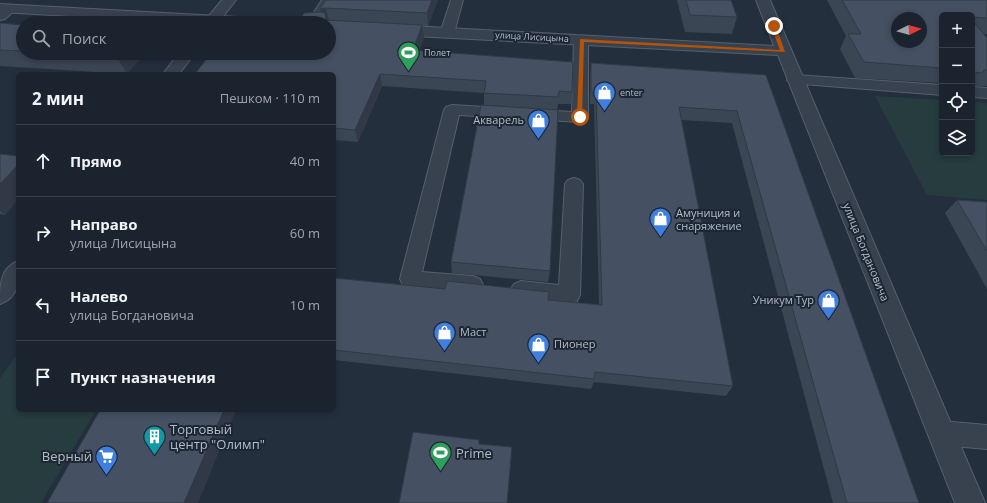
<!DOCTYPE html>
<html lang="ru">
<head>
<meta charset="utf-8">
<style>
  :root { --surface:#1b232e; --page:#242b36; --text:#f1f3f6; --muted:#a0a4aa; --line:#39404a }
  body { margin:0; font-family:"Open Sans",sans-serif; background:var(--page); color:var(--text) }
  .controls { position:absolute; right:12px; top:12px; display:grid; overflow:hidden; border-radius:6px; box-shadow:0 2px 6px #0003 }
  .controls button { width:36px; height:36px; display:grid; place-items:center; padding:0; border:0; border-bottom:1px solid var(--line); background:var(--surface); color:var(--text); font:20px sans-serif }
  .compass { position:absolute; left:891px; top:12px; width:36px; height:36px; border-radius:50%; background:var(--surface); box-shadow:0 2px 6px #0003; rotate:84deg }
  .stop { position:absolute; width:12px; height:12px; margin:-9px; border:3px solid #b45309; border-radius:50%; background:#fff }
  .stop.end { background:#b45309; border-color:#fff; box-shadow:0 1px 4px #0008 }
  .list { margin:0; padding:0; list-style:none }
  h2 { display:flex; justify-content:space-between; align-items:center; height:52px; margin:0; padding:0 16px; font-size:17px }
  h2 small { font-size:13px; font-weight:400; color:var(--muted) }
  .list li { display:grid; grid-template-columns:26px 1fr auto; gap:12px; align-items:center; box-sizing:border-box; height:72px; padding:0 16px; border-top:1px solid var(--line) }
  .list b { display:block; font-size:15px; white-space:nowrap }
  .list p { margin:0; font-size:13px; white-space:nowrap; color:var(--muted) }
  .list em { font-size:13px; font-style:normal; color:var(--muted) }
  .icon { flex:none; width:22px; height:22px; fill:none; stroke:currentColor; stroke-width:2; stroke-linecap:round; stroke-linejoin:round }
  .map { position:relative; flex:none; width:987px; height:503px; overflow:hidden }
  .search { position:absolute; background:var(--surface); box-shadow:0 2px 6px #0003; left:16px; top:16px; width:320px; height:44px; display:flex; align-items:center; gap:10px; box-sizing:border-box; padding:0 14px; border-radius:22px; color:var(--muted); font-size:15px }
  .panel { position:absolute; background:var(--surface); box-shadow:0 2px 6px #0003; left:16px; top:72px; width:320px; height:340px; border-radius:6px }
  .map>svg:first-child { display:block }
  .green { fill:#263c3f }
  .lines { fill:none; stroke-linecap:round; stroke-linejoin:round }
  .service-casing { stroke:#565f6c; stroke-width:2 }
  .minor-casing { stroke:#565f6c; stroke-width:2 }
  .tertiary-casing { stroke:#565f6c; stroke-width:2 }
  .service { fill:#38414e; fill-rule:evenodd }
  .minor { fill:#38414e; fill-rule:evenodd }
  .tertiary { fill:#38414e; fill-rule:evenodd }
  .wall { fill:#3b4654 }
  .shaded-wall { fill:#303945 }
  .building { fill:#455162; stroke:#303945; fill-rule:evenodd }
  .route { fill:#b45309 }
  .labels { text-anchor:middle; stroke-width:4; stroke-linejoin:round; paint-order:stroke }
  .far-street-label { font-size:9px; fill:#b4bcc9; stroke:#1d2633 }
  .far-poi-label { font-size:9px; fill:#b4bcc9; stroke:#1d2633; text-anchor:start }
  .poi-label { font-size:11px; fill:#b4bcc9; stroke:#1d2633; text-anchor:start }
  .street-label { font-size:11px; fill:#b4bcc9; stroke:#1d2633 }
  .near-poi-label { font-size:13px; fill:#b4bcc9; stroke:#1d2633; text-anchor:start }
</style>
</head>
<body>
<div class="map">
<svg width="987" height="503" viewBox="0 0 987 503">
  <rect width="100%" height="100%" fill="#242f3e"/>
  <path class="green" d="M875,96L942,100V153H972V102L986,103L987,105V200L927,195Z
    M18,353V410H96L41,503H0V378Z"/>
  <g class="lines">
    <defs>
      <path id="service" d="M322,0H334L321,23H307Z
        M451,0H463L454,33L452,36L447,37L442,36L440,33Z
        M9,5L14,6L16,9L5,19L0,20V10Z
        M581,36L586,37L588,40V117L586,121L580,122L459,115L422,272L473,276L480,279L483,285L480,291L473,294L410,287L403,285L400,279L444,110L446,107L452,105L572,112L574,40L576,37Z
        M795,75L942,85V95L790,83L787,80L790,77Z
        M972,87L987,88V98L972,97Z
        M574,178L580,180L583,184L580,295L577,301L569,304L521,299L514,296L510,290L514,284L521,281L559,285L565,184L568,180Z
        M941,421L987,425V449L941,445L932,442L928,433L932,424Z"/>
      <path id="minor" d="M756,0H770L985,503H955L778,55L394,35L389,33L386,30L389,27L394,25L774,46Z
        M0,4L272,19L277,20L279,23H192L0,12Z"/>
      <path id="tertiary" d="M222,0H236L218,23H203Z
        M179,53H195L179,74H163Z
        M18,261C18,280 21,296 0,304C0,285 0,268 18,261Z"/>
    </defs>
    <use href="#service" class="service-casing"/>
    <use href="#minor" class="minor-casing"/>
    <use href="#tertiary" class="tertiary-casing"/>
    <use href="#service" class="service"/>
    <use href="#minor" class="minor"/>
    <use href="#tertiary" class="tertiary"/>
  </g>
  <path class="wall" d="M326,0H438L428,26H423L424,37L419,50L572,92L571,104H558L557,110L484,105V93L382,86L358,142L334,140V74L329,53L320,9Z
    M677,0H731L737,17L732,34L685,32Z
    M827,0H987V34H983L987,38V86H972V15H942V83L855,78L840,49L846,36Z
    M0,23L23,25V53H145L127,74L0,66Z
    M591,63L766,75L919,503H833L732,123L681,120L733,386L726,396L594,382L591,389L334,360V278L599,305L594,104H590V76Z
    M0,154L18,156V199L5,215L0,214Z
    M957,200L987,202V289L945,213Z
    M451,262L550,271L548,282L452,273Z"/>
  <path class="shaded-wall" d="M432,0H438L428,26L427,13Z
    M326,8L329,20L323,22L320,9Z
    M422,25L424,37L414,62L413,50Z
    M121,53H145L127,74L117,57Z
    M380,74L382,86L358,142L355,130Z
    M18,165V199L5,215L0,210V184Z
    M224,410H236L198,503H184Z"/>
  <path class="building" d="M326,0H432L427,13L326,8L320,9Z
    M686,0H731L737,17L690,15Z
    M842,0H987V18L972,17V15H942V68L864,62L848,34H861ZM897,18H921V42H897Z
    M320,12L325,13L326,20L422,25L413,50L573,62L572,92L559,91L558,97L484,93L486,81L380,74L355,130L334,128V74H195L211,53H329V23H298L304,13Z
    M972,20L987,38V70H984L982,73L972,72Z
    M0,23L23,25V51L0,50Z
    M52,53H121L117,57Z
    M591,63L766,75L919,503H847L737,111L679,107L733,386L595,372L594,379L334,350V278L445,289L447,281L549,292L548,300L602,305L596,92H591Z
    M481,105L558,110L550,271L451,262Z
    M0,154L18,156V165L0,184Z
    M957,200L987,202V251Z
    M100,410H224L184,503H47Z
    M413,432L479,440V444L512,447L507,503H399Z"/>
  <path class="route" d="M774,25L776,26L785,52L584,42L582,117L580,119L577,117L580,39L780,50L771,26Z"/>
  <defs>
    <symbol id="stadium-pin" viewBox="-11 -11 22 30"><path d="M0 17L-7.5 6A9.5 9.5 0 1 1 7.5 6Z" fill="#2e9e5b" stroke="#1d2633"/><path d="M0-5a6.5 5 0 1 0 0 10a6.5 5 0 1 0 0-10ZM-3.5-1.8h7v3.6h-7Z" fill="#fff"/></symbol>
    <symbol id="shop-pin" viewBox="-11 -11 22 30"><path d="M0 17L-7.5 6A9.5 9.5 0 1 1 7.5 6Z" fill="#3f7fe0" stroke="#1d2633"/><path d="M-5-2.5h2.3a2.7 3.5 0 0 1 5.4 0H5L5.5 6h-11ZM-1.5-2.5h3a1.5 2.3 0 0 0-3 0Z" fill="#fff"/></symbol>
    <symbol id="building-pin" viewBox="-11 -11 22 30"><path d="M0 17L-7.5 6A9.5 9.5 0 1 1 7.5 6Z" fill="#0f9aa8" stroke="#1d2633"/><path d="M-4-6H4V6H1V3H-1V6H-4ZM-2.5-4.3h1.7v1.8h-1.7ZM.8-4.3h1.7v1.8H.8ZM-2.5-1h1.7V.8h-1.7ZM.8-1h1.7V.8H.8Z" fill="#fff"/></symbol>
    <symbol id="supermarket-pin" viewBox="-11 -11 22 30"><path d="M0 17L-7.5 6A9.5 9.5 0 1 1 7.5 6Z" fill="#3f7fe0" stroke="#1d2633"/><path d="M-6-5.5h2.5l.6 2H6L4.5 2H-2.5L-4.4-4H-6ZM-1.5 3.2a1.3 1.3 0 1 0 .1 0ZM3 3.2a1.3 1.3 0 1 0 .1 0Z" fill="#fff"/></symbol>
  </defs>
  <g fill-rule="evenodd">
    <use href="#stadium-pin" x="396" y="40" width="25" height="34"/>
    <use href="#shop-pin" x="592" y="80" width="25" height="34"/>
    <use href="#shop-pin" x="526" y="108" width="25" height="34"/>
    <use href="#shop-pin" x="648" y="206" width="25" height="34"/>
    <use href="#shop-pin" x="816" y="288" width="25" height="34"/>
    <use href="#shop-pin" x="432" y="320" width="25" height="34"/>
    <use href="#shop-pin" x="526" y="332" width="25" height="34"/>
    <use href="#building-pin" x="142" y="424" width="25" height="34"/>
    <use href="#stadium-pin" x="428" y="440" width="25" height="34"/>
    <use href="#supermarket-pin" x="94" y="444" width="25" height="34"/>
  </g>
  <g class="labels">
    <g class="far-street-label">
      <text transform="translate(532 37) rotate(3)" y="3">улица Лисицына</text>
    </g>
    <g class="far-poi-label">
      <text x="424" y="56">Полет</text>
      <text x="620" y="96">enter</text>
    </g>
    <g class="poi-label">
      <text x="524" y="124" text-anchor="end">Акварель</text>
      <text x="676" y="217">Амуниция и<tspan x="676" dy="13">снаряжение</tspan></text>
      <text x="814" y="304" text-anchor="end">Уникум Тур</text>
      <text x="460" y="336">Маст</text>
      <text x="554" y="348">Пионер</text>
    </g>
    <g class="street-label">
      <text transform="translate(866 252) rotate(68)" y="4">улица Богдановича</text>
    </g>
    <g class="near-poi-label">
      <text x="170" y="434">Торговый<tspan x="170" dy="15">центр "Олимп"</tspan></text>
      <text x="456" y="458">Prime</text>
      <text x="92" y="461" text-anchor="end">Верный</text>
    </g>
  </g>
</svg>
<div class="controls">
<button>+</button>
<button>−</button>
<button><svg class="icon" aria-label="locate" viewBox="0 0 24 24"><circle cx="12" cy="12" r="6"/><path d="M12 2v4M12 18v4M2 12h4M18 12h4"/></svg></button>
<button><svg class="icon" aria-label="layers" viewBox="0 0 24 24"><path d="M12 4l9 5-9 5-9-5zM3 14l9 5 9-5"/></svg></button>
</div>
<svg class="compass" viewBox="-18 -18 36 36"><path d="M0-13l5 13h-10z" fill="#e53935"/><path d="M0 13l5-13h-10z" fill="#a0a4aa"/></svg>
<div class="stop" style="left:580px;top:117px"></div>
<div class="stop end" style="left:774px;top:26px"></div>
<div class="search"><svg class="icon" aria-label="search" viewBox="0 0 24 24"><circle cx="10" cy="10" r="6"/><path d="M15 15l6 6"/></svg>Поиск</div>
<section class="panel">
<h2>2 мин<small>Пешком · 110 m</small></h2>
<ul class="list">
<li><svg class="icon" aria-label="ahead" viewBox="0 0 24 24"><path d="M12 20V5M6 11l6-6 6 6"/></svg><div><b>Прямо</b></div><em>40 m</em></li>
<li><svg class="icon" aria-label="right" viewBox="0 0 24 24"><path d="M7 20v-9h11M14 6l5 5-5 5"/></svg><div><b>Направо</b><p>улица Лисицына</p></div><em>60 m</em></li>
<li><svg class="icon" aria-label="left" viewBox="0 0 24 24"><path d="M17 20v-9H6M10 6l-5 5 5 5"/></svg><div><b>Налево</b><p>улица Богдановича</p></div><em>10 m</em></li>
<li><svg class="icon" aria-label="arrive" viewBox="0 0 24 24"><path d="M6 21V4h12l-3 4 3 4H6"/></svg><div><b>Пункт назначения</b></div></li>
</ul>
</section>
</div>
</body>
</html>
